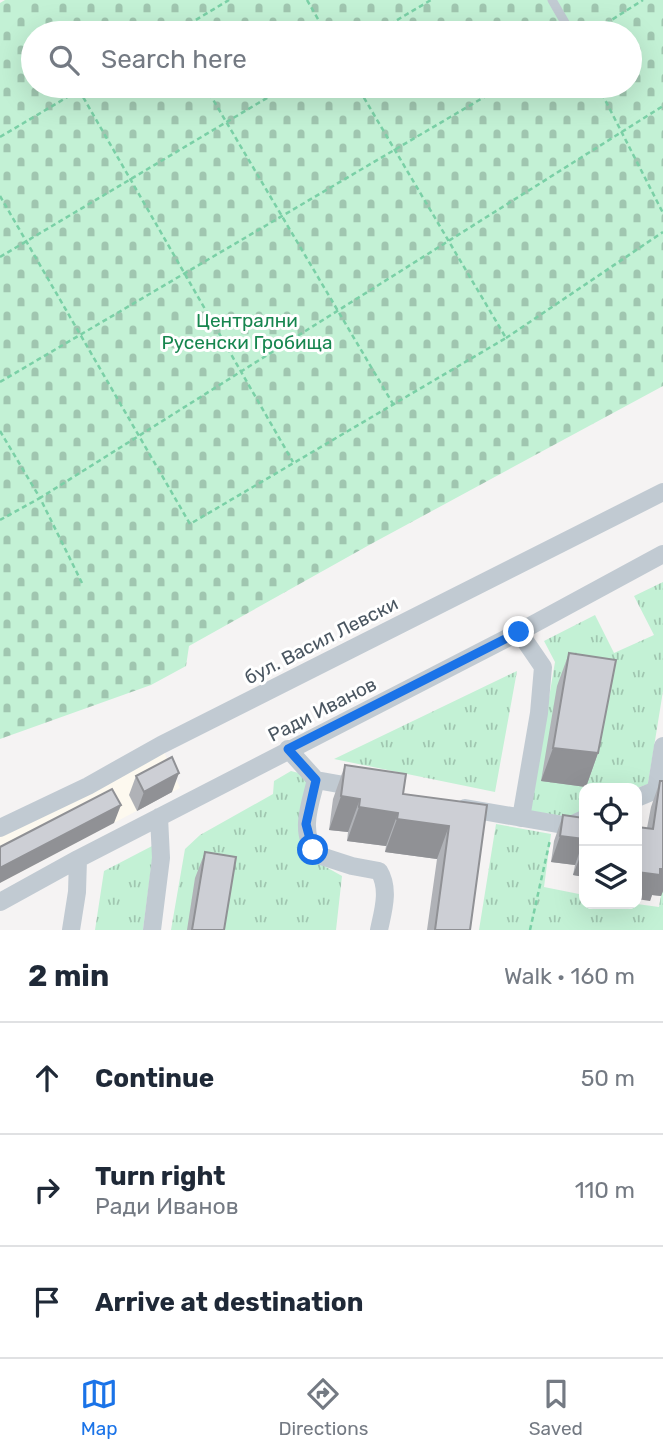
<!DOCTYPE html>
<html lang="en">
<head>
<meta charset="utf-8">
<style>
  :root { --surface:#fff; --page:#f6f6f7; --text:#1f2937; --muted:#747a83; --line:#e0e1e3; --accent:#1a73e8 }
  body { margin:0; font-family:Rubik,sans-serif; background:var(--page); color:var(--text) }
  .controls { position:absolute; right:21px; bottom:21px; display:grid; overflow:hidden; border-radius:14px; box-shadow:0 7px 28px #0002 }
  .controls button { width:63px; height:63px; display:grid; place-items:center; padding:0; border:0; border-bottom:2px solid var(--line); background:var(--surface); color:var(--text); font:35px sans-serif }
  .stop { position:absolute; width:21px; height:21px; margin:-16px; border:5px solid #1a73e8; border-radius:50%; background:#fff }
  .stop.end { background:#1a73e8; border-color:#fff; box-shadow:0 2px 7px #0008 }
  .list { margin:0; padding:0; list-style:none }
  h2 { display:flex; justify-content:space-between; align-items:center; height:91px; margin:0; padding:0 28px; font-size:30px }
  h2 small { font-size:23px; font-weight:400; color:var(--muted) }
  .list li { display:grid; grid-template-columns:46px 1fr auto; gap:21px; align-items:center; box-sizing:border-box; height:112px; padding:0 28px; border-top:2px solid var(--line) }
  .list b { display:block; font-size:26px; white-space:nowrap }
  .list p { margin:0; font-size:23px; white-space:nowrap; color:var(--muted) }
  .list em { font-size:23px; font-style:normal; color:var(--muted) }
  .icon { flex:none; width:38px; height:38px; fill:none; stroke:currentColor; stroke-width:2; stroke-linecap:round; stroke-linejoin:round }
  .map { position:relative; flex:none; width:663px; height:930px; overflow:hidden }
  .search { position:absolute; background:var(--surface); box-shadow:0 7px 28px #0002; left:21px; right:21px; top:21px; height:77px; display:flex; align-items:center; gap:18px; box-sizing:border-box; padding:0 24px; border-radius:38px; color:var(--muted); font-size:26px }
  .sheet { height:427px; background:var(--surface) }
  nav { display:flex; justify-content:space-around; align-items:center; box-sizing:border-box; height:98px; border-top:2px solid var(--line); background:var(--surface); font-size:19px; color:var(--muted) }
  nav a { display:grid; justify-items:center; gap:4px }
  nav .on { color:var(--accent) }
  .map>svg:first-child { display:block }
  .commercial { fill:#fdf9ef }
  .grass { fill:url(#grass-tufts) }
  .cemetery { fill:url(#cemetery-stones); fill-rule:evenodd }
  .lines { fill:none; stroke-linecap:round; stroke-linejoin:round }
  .path { stroke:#7ad0a6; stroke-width:2.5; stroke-dasharray:5 3.5; stroke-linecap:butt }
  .lane { stroke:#c1cad2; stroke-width:9 }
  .street { stroke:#c1cad2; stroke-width:18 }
  .wall { fill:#b0b2b7 }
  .shaded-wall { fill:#909195 }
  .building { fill:#cdcfd5; stroke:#909195; stroke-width:2 }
  .route { stroke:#1a73e8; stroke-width:9 }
  .labels { text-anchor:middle; stroke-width:6; stroke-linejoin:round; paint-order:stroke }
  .park-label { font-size:19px; fill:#17864f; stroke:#fff }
  .street-label { font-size:19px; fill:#4a5661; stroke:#fff }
</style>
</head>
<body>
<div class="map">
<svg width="663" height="930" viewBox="0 0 663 930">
  <defs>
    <pattern id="grass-tufts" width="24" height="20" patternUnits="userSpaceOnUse" patternTransform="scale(1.75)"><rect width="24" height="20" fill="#c3f1d5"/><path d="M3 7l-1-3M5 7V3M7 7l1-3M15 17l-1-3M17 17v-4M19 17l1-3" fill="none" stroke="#a0c6b0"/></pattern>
    <pattern id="cemetery-stones" width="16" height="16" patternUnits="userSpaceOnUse" patternTransform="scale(1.75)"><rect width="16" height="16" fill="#c3f1d5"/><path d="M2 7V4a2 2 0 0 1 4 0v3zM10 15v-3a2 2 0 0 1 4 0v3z" fill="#a0c6b0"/></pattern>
  </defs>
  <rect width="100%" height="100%" fill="#f5f3f3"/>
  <path class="commercial" d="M161,745L180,788L0,883V828Z"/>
  <path class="grass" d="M663,582V691L648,784L637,788H584V810L569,817L530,811L555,662L544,641L595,615L614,653L654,635L634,596Z
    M517,671L495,792L334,759Z
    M291,771L310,776V858L342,876L336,930H171L185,849L200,835L273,794L274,781Z
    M496,824L551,834L544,887L584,895V904H637L659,907L663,883V930H479Z
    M154,845L143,930H95L104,871Z"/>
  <path class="cemetery" d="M5,0H663V386L371,544L189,646L186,666L151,685L0,739V3ZM33,33H630V86H33Z"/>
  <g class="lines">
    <path class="path" d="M307,0L326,33
      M174,33L229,0
      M375,33L431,0
      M591,33L643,0
      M205,86L393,404
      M598,86L663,213
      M79,90L293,462
      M0,137L86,86
      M0,196L190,524L506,338L357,86
      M0,257L287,86
      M506,338L663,232
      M0,382L503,86
      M0,431L40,498L0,520
      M82,583L40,498L663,106
      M530,930L550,840"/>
    <path class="lane" d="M552,0L571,33"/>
    <path class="street" d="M519,632L543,667L539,713L521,818
      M288,749L316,780L361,788
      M316,780C310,804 298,834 318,855L352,866L379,871C390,889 383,911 379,930
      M656,790L663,746
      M637,798L663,787
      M465,808L569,826L584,819
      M0,828L88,786L161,745L663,492
      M0,902L78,859L519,632L663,554
      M71,930L77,892L78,859
      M152,930L161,858L159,817"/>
  </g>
  <path class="wall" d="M569,653L598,753L586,787L541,781L557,686Z
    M345,765L403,794L487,805L470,930H427L437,859L385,852L386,846L347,841L348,832L329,830L333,799Z
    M136,776L172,792L137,811L129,795Z
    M660,781H663V891L661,896L652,895L650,901L647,828L651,807Z
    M563,815L584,818V877L573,875L575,865L551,862L554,841Z
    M205,852L224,930H187L195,878Z"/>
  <path class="shaded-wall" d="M553,748L598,753L586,787L541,781Z
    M179,773L172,792L137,811L144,792Z
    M341,796L360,799L348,832L329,830Z
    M121,805L114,823L0,883V868Z
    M359,807L398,813L386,846L347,841Z
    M397,819L449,826L437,859L385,852Z
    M560,836L584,839L575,865L551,862Z
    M583,849L584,850V877L573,875Z
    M660,869H663V891L661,896L652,895L650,901L637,899V872Z"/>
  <path class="building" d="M569,653L616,660L598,753L553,748Z
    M172,757L179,773L144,792L136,776Z
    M345,765L406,774L403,794L487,805L470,930H435L449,826L397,819L398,813L359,807L360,799L341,796Z
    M660,781H663V869H660V875L637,872V827L653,829Z
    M112,789L121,805L0,868V847Z
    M563,815L584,818V839L560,836Z
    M205,852L236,857L224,930H192Z"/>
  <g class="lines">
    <path class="route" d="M313,850L306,824L316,780L288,749L519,632"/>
  </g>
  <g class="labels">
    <g class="park-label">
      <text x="247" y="327">Централни<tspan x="247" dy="22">Русенски Гробища</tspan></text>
    </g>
    <g class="street-label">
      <text transform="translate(321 640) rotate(-27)" y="7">бул. Васил Левски</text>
      <text transform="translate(322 709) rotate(-27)" y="7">Ради Иванов</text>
    </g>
  </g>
</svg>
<div class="controls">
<button><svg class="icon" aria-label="locate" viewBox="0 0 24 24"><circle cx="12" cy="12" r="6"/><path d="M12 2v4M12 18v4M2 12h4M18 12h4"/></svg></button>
<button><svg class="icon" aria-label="layers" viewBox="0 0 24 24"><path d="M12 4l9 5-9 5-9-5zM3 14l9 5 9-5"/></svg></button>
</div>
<div class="stop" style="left:313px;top:850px"></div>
<div class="stop end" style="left:519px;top:632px"></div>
<div class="search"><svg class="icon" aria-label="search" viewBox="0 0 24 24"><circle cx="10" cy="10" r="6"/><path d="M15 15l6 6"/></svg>Search here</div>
</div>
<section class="sheet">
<h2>2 min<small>Walk · 160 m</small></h2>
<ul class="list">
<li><svg class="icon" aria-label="ahead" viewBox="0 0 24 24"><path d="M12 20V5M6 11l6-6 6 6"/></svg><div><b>Continue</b></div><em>50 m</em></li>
<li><svg class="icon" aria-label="right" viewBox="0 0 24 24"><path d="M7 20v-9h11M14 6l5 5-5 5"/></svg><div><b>Turn right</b><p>Ради Иванов</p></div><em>110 m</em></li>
<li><svg class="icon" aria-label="arrive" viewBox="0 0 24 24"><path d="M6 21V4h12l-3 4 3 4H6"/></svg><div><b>Arrive at destination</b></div></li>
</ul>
</section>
<nav>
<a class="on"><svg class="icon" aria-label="map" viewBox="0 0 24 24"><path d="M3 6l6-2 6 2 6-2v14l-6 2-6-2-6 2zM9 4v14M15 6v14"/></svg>Map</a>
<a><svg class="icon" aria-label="directions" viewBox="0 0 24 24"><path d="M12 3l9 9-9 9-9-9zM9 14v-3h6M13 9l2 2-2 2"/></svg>Directions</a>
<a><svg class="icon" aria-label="saved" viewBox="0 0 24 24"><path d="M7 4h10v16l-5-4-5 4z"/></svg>Saved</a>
</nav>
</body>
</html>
